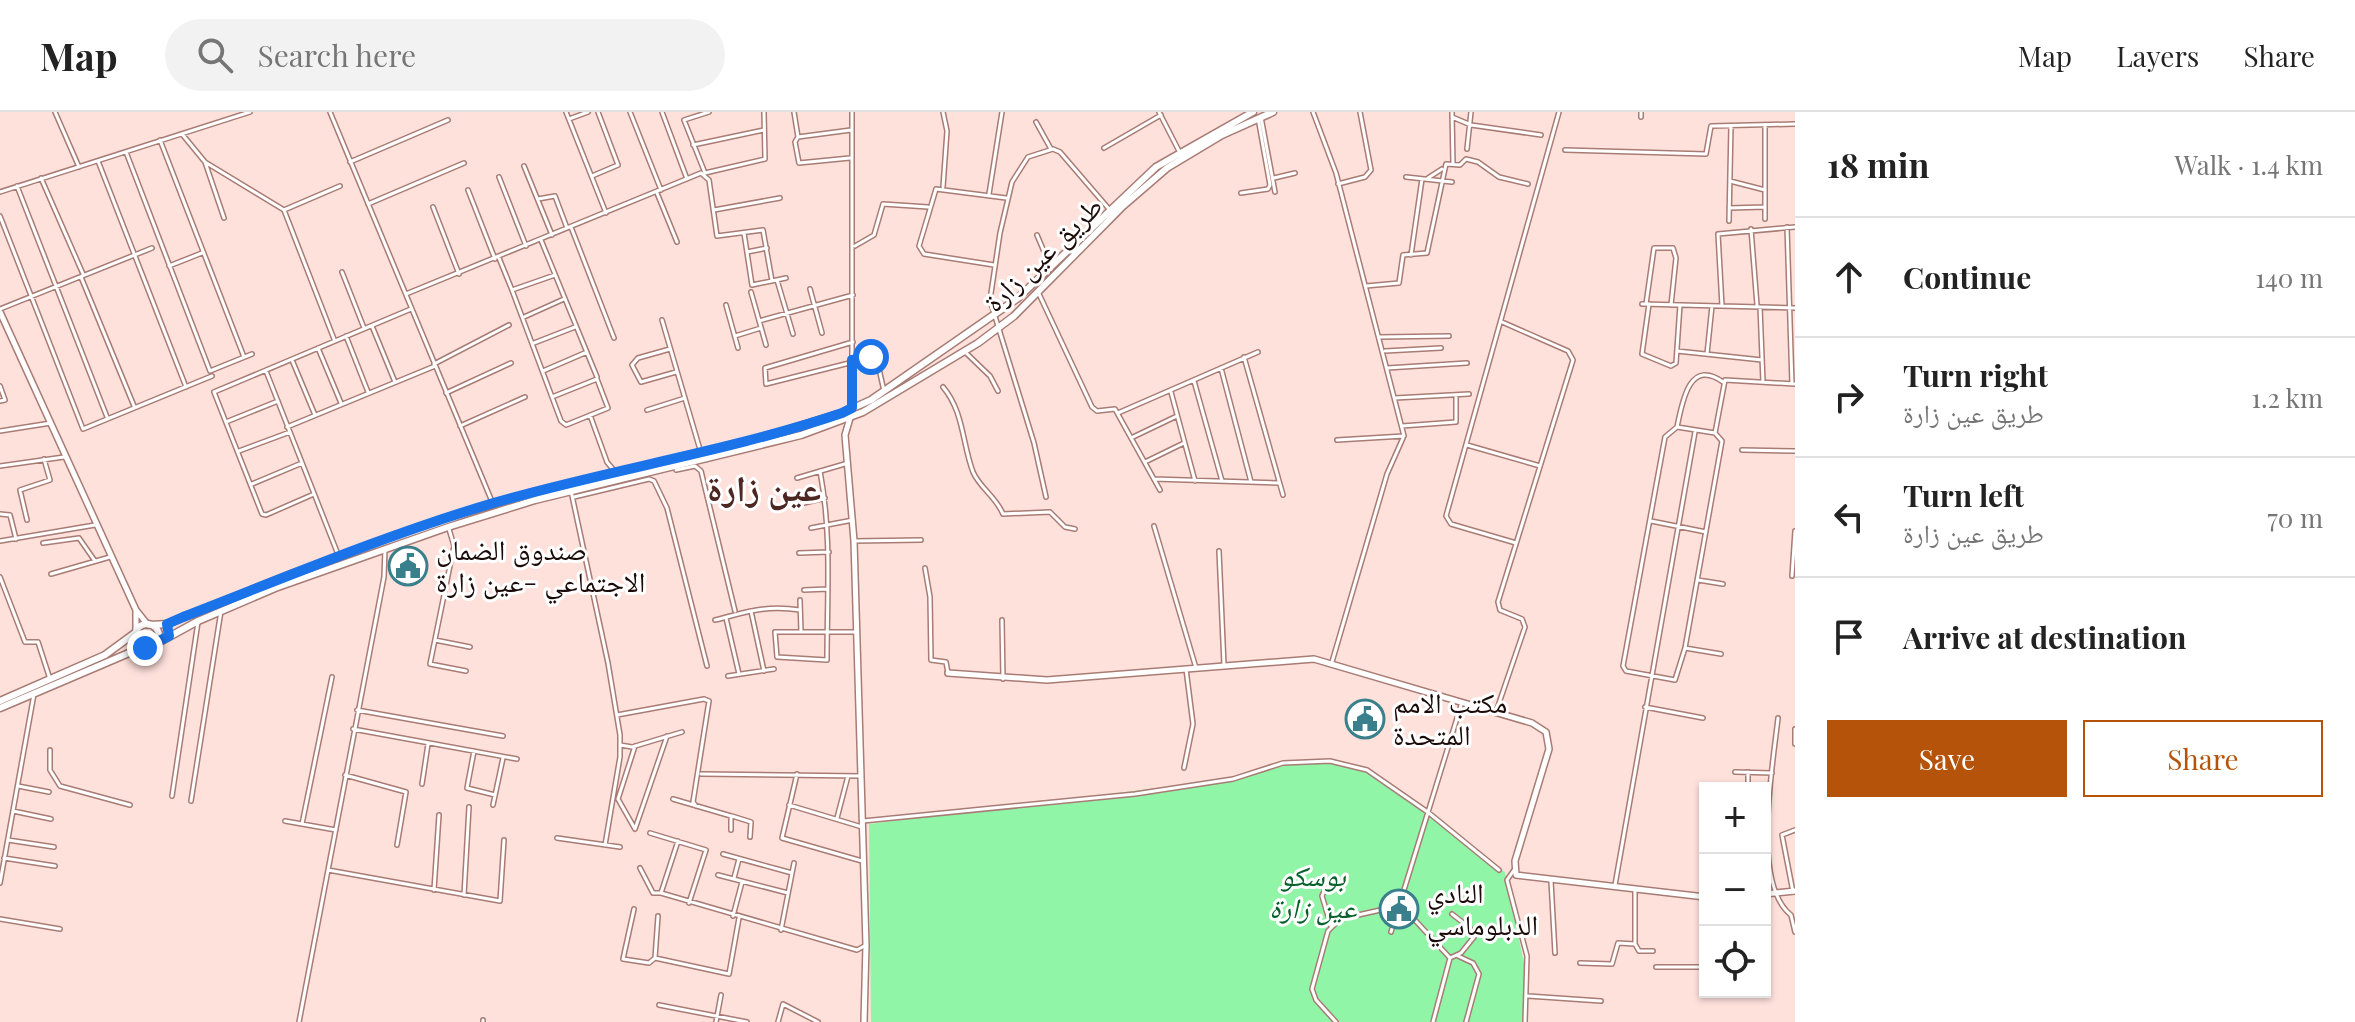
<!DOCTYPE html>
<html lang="en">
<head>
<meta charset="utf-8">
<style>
  :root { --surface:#fff; --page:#f2f2f2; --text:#222; --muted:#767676; --line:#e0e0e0; --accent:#b45309 }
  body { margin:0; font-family:"Playfair Display","Noto Naskh Arabic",serif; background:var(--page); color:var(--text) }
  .controls { position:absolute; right:24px; bottom:24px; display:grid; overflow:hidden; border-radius:0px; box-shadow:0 2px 6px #0004 }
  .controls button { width:72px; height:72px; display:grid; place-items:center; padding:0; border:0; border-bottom:2px solid var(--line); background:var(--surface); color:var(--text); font:40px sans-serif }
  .stop { position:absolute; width:24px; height:24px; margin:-18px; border:6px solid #1a73e8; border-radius:50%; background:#fff }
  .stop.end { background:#1a73e8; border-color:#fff; box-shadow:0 2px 8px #0008 }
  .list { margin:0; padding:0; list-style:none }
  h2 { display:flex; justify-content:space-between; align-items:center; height:104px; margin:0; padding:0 32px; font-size:34px }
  h2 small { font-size:26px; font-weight:400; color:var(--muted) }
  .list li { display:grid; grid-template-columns:52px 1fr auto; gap:24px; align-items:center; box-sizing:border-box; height:120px; padding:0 32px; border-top:2px solid var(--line) }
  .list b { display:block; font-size:30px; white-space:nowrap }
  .list p { margin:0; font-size:26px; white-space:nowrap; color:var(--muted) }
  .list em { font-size:26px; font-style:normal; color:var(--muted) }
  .actions { display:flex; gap:16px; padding:24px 32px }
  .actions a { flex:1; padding:18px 0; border:2px solid var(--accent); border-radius:0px; text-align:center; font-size:28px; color:var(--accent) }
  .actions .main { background:var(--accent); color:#fff }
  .icon { flex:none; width:44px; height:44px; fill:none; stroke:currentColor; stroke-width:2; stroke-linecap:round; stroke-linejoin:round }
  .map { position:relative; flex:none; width:1795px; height:910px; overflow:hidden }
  header { display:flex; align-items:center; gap:48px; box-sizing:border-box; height:112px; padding:0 40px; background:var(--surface); border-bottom:2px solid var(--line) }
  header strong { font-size:38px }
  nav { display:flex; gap:44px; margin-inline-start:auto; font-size:28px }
  .search { width:560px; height:72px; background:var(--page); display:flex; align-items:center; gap:20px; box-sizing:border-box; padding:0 28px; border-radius:44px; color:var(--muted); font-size:30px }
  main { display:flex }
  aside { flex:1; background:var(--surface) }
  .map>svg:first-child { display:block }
  .green { fill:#91f5a7 }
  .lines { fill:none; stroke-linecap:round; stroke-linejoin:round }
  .street-casing { stroke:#a87c74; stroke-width:6 }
  .secondary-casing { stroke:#a87c74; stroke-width:8 }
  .primary-casing { stroke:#a87c74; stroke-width:9 }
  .street { stroke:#fff; stroke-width:3 }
  .secondary { stroke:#fff; stroke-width:5 }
  .primary { stroke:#fff; stroke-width:6 }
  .route { stroke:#1a73e8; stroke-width:10 }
  .labels { text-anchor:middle; stroke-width:6; stroke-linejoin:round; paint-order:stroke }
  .street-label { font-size:28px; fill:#1a0a08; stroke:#fff }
  .poi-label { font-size:28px; fill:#1a0a08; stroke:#fff; text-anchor:start }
  .park-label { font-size:28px; font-style:italic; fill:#05612a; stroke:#fff }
  .district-label { font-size:36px; font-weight:bold; fill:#4d2823; stroke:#fff }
</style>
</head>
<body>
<header>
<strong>Map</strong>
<div class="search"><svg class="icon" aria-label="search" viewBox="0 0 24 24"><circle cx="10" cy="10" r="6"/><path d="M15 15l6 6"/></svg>Search here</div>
<nav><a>Map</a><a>Layers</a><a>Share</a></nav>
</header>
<main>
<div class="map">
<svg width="1795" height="910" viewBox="0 0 1795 910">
  <rect width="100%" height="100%" fill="#ffe1dc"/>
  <path class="green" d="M1306,648L1362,654L1505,760L1528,870L1523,910H871L869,712L1237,666Z"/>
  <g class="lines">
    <defs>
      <path id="street" d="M55,0L79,55
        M330,0L493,392
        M566,0L606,101
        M630,0L661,78
        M662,0L687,67
        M709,0L684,8L705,61L765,47L764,0
        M794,0L798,25L851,18
        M1159,0L1179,39
        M1313,0L1336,61L1404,324L1337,328
        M1452,0L1453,52
        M1261,5L1275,80
        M1452,5L1471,13L1541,23
        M1641,5V0
        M569,7L588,0
        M1036,10L1051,37
        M1765,14V107
        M182,22L205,50L284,98L334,227
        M798,25L795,30L799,51L850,46
        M160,28L244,245
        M693,33L764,18
        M1104,36L1161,3
        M1467,37L1471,0
        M1565,38L1706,42L1711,14L1795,12
        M126,40L210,259L252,242
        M98,49L186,275
        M205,50L224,106
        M350,50L448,8
        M524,54L552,123
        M592,64L618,53L598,0
        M499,65L526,134
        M1406,65L1452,70
        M41,66L83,162
        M1274,66L1295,61
        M1428,66L1442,57
        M1730,69L1765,78
        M1338,72L1365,65L1371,58L1360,0
        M17,74L107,305
        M943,75L947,19L943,0
        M468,78L495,147
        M0,80L250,0
        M657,81L677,130
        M1241,81L1268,77L1270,73L1258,6
        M989,82L1002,0
        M538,87L555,84L567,116
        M368,92L464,51
        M433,95L459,162
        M1729,96L1765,95
        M284,98L340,74
        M714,98L780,86
        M0,104L83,317L212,264
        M1729,109L1731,14
        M571,115L614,226
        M1787,115L1792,272
        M1751,117L1757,193
        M744,121L752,173L786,166
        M1037,123L1051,156
        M541,128L597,265
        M855,134L874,123L883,92L928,95
        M747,140L767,136
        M1411,143L1422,67
        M499,146L512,178
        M994,153L924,142L919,134L936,77L1006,86
        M169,154L202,141
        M342,160L364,216
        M81,165L134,294
        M777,168L793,222
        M1366,174L1399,171L1403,143L1427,141L1446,52L1460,53L1466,47L1478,50L1499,65L1528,72
        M810,177L822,221
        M751,180L766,233
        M406,182L701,61L709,68L717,124L763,118L772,169
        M1039,182L1092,295L1097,299L1115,297L1160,378
        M1642,192L1795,196
        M1646,192L1654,136H1673L1676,146L1671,193
        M1649,192L1642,242L1671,254L1676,251L1680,193
        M726,193L738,236
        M1722,194L1718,122L1795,115
        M1760,195L1763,270
        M0,197L152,136
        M524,205L564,187
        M662,208L701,341
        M759,209L853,183
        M372,214L395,270
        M346,224L368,280
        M735,224L761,216
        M1379,225L1449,224
        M853,230L765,256L766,272L873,245L877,248L884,279
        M534,231L575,215
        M318,236L341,291
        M670,237L638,246L632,253L641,270L676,260
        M964,239L990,264L998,279
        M1385,239L1441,236
        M1677,239L1762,248
        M1707,242L1712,194
        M1244,245L1283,383
        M292,248L315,303
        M434,252L509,213
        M1221,256L1251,370
        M1387,256L1467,251
        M266,259L339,445
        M543,259L587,240
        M1194,269L1222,369
        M0,274L5,288L0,289
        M943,275C964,300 962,331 973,360C980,376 996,385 1003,402L1050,400L1065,415L1075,417
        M1171,280L1195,369
        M446,281L511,251
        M552,285L597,267L608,296L566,313L561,309L512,178L555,163
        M1395,286L1469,282
        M852,296V0
        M647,298L685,286
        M1118,301L1258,240
        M590,303L607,350L616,361
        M226,310L278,289
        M460,314L525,285
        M1402,314L1456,310V283
        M287,315L435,254
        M1677,315L1715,321L1722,329L1685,536L1675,568L1626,559L1623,554L1665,325Z
        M1677,315C1682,293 1688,245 1723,270
        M0,319L51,311
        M1715,321L1725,268L1795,272
        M1131,326L1177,304
        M1467,333L1540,354
        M1742,338L1795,339
        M239,339L290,320
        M1145,350L1184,331
        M0,354L64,345
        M676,358L695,354L701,359L735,499
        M820,359C832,422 827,484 827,548L777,545L775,520H857
        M797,366L848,351
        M1154,367L1278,371
        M252,372L302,351
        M571,379L608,551L620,623V645L605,733
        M314,382L266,403L262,402L214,280L411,197
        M574,385L649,367L654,369L667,396L707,554
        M1046,385L1034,331L990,188L1000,121L1012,70L1028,45L1053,37L1060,40L1109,97
        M804,391L825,386
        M0,402L10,403L16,427
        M27,408L20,378L50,368L44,347
        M1651,409L1706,420
        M1154,414L1196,556
        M811,416L853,408
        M449,417L454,434L430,552L466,559
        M0,429L95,413
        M854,429L921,428
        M43,431L79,426L95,449
        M1516,431L1451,412L1446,404L1559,0
        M1219,439L1224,553
        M799,441L829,440
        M925,456L930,485L931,548L946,550L948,561
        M51,462L110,445
        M1792,464L1795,419
        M0,465L25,530H38L50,567
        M1698,468L1723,472
        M804,478L828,477
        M800,488L801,520
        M751,499L764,559
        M726,506L739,562
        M715,508C747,500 765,493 800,498
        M1002,508L1003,567
        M435,528L470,535
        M1685,536L1721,542
        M1332,550L1387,362L1403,326
        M728,564L774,557
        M1645,595L1703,606
        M357,598L503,624
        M1496,600L1525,515L1522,507L1500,498L1498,490L1573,248L1568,239L1502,210
        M617,603L704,587L709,589L693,690L696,694
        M1778,606C1773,653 1751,772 1791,803L1795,820
        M353,617L517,647
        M1795,617V632
        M620,633L632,635L682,620
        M635,634L618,687L635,717L667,624
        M50,638V658L60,674L130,693
        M474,639L467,676L495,683
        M1184,656L1193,612L1186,557
        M1735,660L1772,661
        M1748,660V676
        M701,662L861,664
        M797,662L782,726L862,749
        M345,663L406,680L397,733
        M422,672L428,632
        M18,674L49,680
        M172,684L198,510
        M673,687L731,704V718
        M191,689L221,499
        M493,693L503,646
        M789,693L862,715
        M13,699L51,707
        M732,704L751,710L750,725
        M837,706L848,664
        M285,709L336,718
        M863,709L1135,682L1233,667L1283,651L1330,649L1367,658L1429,701L1499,758
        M302,712L332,565
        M650,721L706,738L689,791
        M557,726L620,735
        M8,728L54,735
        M678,729L661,781L857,838L866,833
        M723,742L792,761
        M4,746L55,754
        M640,756L653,781H661
        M328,758L500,789L504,728
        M1514,758L1507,768L1527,844L1525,910
        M718,763L788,781
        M734,766L739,747
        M1551,769L1555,841
        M0,771L34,582
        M1615,773L1695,320
        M434,778L439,703
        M1793,780L1782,723L1795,718
        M464,783L469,695
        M634,797L623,847L649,851L655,846L658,804
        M733,804L742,770
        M0,807L60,817
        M1331,814L1322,784L1325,777L1337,774
        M781,818L794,751
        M1391,820L1462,590
        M1635,832V779
        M1458,844L1473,851L1479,862L1466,910
        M655,846L729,862L739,806
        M1450,846L1461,841L1474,825L1470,816L1452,802
        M1580,851L1612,852L1618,831L1635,832L1639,839H1653
        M1656,855H1705
        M1528,884L1601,889
        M659,893L747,910
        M299,910L384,465L385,437
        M483,910V908
        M716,910L721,883
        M778,910L783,892L818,910
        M1336,910L1316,888L1312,877L1328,819L1340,807L1385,797L1399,798L1413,806L1450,846L1433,910"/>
      <path id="secondary" d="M0,200L136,498L148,513
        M850,306L845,323L854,429L866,833L864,910
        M136,499V520
        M948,561L1047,568L1314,547L1532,611L1546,620L1549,637L1515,749L1516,763L1705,785
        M1765,782L1795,779"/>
      <path id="primary" d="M135 524a12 12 0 1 1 24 0a12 12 0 1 1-24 0Z
        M151,513L167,512L294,461L493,392L755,328L842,301L871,288L1018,186L1156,55L1253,0
        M156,532L198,509L275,476L448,415L535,388L801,323L863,300L978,231L1014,204L1123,94L1167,56L1222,23L1273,0
        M0,589L105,543L135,521
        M0,596L143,535"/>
    </defs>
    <use href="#street" class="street-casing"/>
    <use href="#secondary" class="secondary-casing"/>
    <use href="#primary" class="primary-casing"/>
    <use href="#street" class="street"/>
    <use href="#secondary" class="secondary"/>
    <use href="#primary" class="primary"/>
  </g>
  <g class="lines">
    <path class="route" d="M145,536L169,524L167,512L183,505C284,466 386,423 490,392C606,358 727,340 842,301L852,296V248L871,245"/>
  </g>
  <defs>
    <symbol id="civic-ring" viewBox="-11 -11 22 22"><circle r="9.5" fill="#fff" stroke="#3a808c" stroke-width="1.5"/><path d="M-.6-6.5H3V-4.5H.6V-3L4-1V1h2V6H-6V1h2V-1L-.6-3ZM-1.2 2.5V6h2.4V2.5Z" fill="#3a808c"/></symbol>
  </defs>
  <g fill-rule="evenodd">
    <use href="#civic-ring" x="386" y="432" width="44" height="44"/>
    <use href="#civic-ring" x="1343" y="585" width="44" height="44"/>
    <use href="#civic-ring" x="1377" y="775" width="44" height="44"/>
  </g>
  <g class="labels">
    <g class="street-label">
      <text transform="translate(1043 142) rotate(-44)" y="10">طريق عين زارة</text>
    </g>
    <g class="poi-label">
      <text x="436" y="448">صندوق الضمان<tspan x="436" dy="32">الاجتماعي -عين زارة</tspan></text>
      <text x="1393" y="601">مكتب الامم<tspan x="1393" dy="32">المتحدة</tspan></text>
      <text x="1427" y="791">النادي<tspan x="1427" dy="32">الدبلوماسي</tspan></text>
    </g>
    <g class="park-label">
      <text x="1313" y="774">بوسكو<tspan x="1313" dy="32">عين زارة</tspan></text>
    </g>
    <g class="district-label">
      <text x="764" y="389">عين زارة</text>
    </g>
  </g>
</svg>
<div class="controls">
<button>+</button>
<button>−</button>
<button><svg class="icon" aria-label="locate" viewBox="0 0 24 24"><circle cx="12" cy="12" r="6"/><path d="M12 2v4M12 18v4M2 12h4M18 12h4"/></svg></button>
</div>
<div class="stop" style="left:871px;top:245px"></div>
<div class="stop end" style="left:145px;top:536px"></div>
</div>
<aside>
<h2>18 min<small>Walk · 1.4 km</small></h2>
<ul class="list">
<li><svg class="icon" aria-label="ahead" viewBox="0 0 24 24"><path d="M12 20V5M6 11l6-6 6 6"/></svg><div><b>Continue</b></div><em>140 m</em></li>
<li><svg class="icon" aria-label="right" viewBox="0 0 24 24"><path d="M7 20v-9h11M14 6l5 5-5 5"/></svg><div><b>Turn right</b><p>طريق عين زارة</p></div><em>1.2 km</em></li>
<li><svg class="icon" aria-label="left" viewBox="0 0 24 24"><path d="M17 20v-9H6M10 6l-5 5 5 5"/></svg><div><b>Turn left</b><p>طريق عين زارة</p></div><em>70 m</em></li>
<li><svg class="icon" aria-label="arrive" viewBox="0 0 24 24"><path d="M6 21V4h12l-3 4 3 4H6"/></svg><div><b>Arrive at destination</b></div></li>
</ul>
<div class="actions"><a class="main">Save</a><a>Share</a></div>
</aside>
</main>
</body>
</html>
